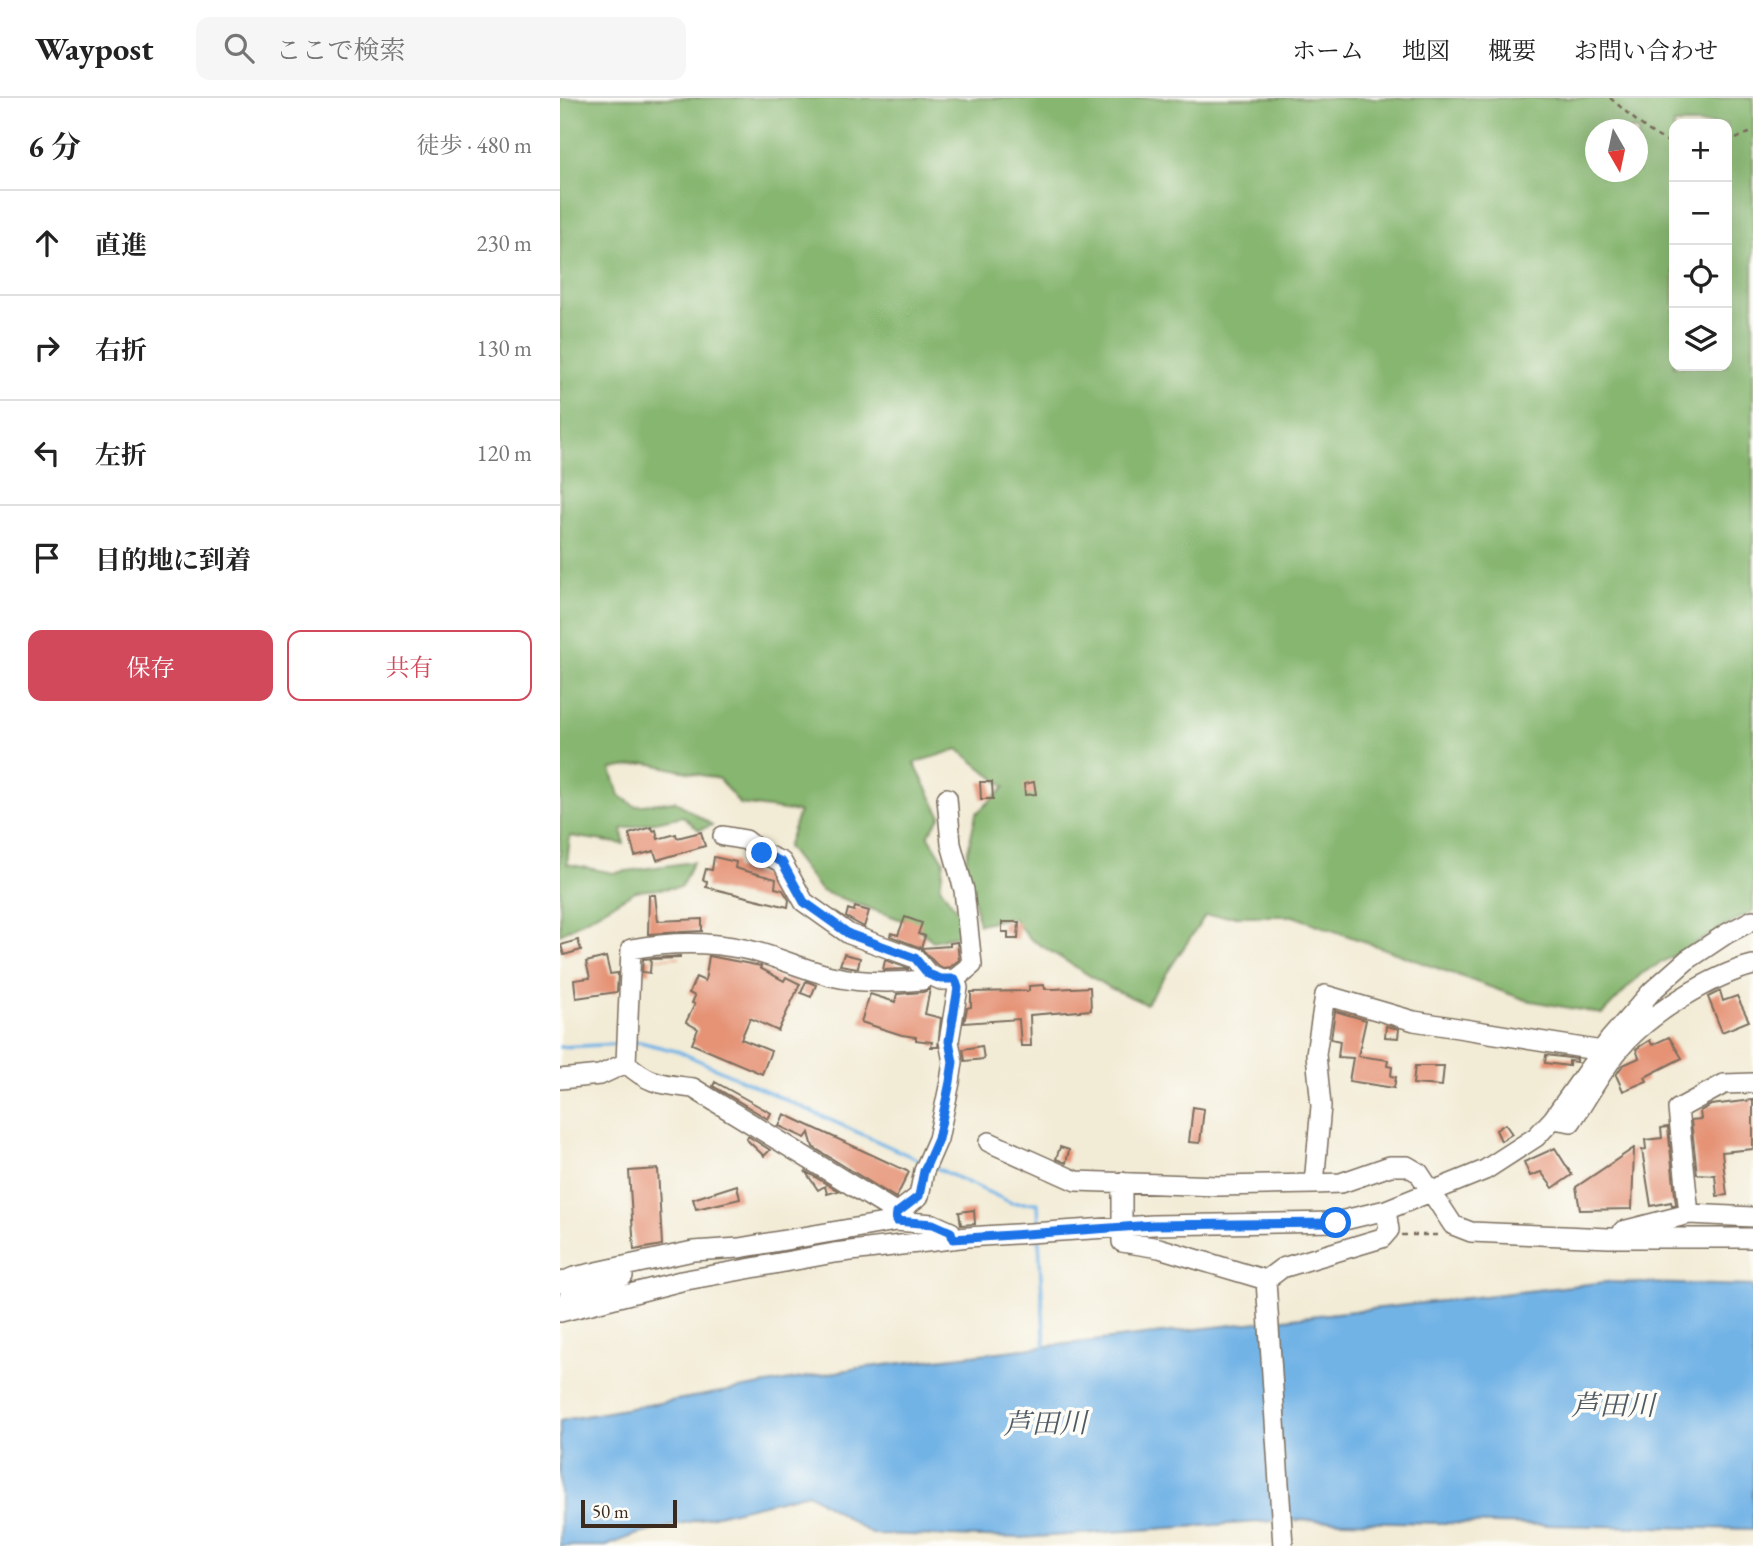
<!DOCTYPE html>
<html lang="ja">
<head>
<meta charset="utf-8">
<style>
  :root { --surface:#fff; --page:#f6f6f6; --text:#222; --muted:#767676; --line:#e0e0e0; --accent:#d1495b }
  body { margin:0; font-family:"EB Garamond","Noto Serif JP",serif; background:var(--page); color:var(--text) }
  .controls { position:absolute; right:21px; top:21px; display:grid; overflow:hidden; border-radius:14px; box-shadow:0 7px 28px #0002 }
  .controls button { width:63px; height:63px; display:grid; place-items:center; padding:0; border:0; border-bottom:2px solid var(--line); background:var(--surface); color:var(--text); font:35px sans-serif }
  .compass { position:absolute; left:1025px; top:21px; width:63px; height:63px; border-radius:50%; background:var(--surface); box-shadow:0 7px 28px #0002; rotate:171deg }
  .scale { position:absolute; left:21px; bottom:18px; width:96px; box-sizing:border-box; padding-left:7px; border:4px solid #3b2a1e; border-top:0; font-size:19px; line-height:24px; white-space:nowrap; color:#3b2a1e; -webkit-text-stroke:5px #fdfcf7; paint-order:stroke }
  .stop { position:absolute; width:21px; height:21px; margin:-16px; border:5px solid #1a73e8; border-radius:50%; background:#fff }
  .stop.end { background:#1a73e8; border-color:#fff; box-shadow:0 2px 7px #0008 }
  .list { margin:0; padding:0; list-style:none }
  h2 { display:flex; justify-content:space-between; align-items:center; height:91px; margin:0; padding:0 28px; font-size:30px }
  h2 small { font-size:23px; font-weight:400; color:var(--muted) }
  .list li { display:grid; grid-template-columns:46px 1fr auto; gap:21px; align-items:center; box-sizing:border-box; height:105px; padding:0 28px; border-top:2px solid var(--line) }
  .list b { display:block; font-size:26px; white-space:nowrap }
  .list em { font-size:23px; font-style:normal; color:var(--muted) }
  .actions { display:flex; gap:14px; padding:21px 28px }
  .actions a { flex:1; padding:16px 0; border:2px solid var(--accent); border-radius:14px; text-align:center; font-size:24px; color:var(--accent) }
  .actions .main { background:var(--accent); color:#fff }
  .icon { flex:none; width:38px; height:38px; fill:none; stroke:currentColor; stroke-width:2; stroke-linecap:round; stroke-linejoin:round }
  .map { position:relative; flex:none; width:1193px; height:1448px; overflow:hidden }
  header { display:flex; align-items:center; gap:42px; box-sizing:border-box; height:98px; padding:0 35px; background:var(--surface); border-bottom:2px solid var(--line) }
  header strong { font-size:33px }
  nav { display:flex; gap:38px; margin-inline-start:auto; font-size:24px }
  .search { width:490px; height:63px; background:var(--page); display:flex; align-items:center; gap:18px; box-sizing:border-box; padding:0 24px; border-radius:14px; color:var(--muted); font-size:26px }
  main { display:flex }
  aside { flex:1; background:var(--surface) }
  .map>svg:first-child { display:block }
  .forest { fill:#86b66f; stroke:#607046; stroke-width:2; fill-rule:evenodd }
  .water { fill:#72b3e6; stroke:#566e82; stroke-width:2 }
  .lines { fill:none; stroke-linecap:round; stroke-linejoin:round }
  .stream { stroke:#72b3e6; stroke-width:3.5 }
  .building { fill:#e59275 }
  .minor-casing { stroke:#7b6e5e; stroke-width:22 }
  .path { stroke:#7b6e5e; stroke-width:2.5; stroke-dasharray:5 5; stroke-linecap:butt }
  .minor { stroke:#fff; stroke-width:19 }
  .route { stroke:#1a73e8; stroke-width:9 }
  .labels { text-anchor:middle; stroke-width:7; stroke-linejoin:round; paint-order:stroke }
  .water-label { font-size:28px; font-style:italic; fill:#4e5a64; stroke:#fdfcf7 }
</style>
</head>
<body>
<header>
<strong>Waypost</strong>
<div class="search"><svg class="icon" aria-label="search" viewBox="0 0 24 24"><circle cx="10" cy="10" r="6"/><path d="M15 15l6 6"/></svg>ここで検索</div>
<nav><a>ホーム</a><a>地図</a><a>概要</a><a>お問い合わせ</a></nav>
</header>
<main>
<aside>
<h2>6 分<small>徒歩 · 480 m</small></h2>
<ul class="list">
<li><svg class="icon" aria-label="ahead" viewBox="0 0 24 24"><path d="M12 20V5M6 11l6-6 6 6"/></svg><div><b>直進</b></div><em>230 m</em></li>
<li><svg class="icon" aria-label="right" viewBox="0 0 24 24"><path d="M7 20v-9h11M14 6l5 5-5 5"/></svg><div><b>右折</b></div><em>130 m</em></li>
<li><svg class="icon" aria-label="left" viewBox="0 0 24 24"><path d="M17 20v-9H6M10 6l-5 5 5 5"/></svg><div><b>左折</b></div><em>120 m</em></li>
<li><svg class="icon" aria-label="arrive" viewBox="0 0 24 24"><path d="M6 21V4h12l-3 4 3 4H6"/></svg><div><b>目的地に到着</b></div></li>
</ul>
<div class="actions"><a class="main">保存</a><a>共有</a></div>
</aside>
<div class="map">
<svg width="1193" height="1448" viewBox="0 0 1193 1448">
  <rect width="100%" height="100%" fill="#fdfcf7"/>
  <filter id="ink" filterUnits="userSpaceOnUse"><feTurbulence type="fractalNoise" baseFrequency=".0143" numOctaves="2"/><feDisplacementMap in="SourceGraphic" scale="14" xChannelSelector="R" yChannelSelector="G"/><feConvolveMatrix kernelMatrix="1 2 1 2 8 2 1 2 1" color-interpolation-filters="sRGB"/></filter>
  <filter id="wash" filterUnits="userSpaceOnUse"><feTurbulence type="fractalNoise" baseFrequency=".00686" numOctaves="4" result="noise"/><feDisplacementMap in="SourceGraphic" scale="28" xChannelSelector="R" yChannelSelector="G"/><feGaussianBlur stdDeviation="1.57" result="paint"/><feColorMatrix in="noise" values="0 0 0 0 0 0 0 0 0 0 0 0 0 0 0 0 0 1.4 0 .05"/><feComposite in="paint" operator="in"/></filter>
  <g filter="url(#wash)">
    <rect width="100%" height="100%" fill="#f2ebd5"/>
    <path class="forest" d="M0,0H1193V813L1081,876L1042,916L966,902L733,818H645L586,906L548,889L469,840L452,819L419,826L405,766L416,716L445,689L398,651L354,665L381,718L368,737L384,763L380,789L399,815L398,837L373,843L353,826L261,793L227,749L239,714L180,706L159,681L87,665L51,671L59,697L75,708L115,703L152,727L139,732L123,718L62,731L64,746L10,738L7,766L53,775L133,764L121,789L76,793L0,836ZM1114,26H1167V268H1114ZM1036,32H1078V74H1036Z"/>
    <path class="water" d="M1046,1184L1193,1188V1431L729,1422L461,1440L312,1436L248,1395L75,1437L46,1448H0V1323L8,1321L299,1270Z"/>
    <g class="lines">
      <path class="stream" d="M72,945L80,944L120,954L361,1063
        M0,949L61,946
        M372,1068L452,1105H478L479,1127
        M479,1142L485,1253"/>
    </g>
    <g id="blocks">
      <path class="building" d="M420,684H432L433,701H421Z
        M474,684L476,696L465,697L464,686Z
        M92,729L93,733L96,732L98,741L116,736L117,740L141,734L145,748L97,762L94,753L75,758L69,736Z
        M154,759L176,764L175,770L216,781L215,790L223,792L229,802L228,809L146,789L147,783L143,782L146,771L152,772Z
        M89,797H95L98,823L142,821V833L88,836Z
        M295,809L309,813L304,829L286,819L288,811L294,813Z
        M345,819L362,825L358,836L365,838L361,850L330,838L331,835L338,837Z
        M442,824H459L458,841H448V834H442Z
        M18,842L21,852L4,857L1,847Z
        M397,844L399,862L390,869L383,870L376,866L361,850L390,848V845Z
        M284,856L300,860L298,870L280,867Z
        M120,858V860L91,861L90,875L82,874L83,861Z
        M149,858L201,868L200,870L224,883L226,879L240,886L218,933L190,920L181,941L211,953L202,976L132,946L138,931L126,924L135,906L132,905L135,898L129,895L136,879L145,883Z
        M46,859L50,876L58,875L57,894L16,900L14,882L30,880L26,864Z
        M325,862L348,870V871L323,872Z
        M246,883L256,887L251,899L241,895Z
        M484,887L485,891H494L530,889L531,912L470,917L471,948H461L459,921L404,925L407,910L411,909V894L469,893V888Z
        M370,891L365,916L381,920L378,949H371L372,944L356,942V939L342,937L301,924L310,896L335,904L337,896L363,894Z
        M1160,893L1163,903L1177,898L1189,923L1162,934L1148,899Z
        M775,913L806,922L798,958L828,962L827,968L832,969L831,978L836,979L834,990L789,983L793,960L778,959L780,943L771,941Z
        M826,928L839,931L838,940L825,939Z
        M1109,939L1122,960L1085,979L1087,983L1063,993L1056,977L1063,967L1079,960L1076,951L1090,942L1092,947Z
        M422,948L424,961L405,963L403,951Z
        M986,957L1017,961V964L1009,963V968L985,965Z
        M855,968H884L882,988L853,986Z
        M155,984L211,1015L208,1021L153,988Z
        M1193,1002V1051L1162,1054L1167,1097L1157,1098L1155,1077L1137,1076L1131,1022L1141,1021L1140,1013L1151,1007Z
        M633,1009L644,1011L640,1045L629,1044Z
        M224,1016L349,1074L336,1100L253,1049L249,1035L245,1040L219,1028Z
        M945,1026L952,1036L941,1043L936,1032Z
        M1108,1029L1116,1107H1112L1111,1104L1091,1108L1082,1052L1086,1051L1085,1042L1102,1040L1101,1030Z
        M188,1038L210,1052L204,1058L186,1041Z
        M500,1049L509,1052L506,1065L496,1061Z
        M995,1050L1012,1077L993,1090L981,1074L970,1078L964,1064Z
        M1074,1050L1072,1111L1020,1112L1016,1089Z
        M98,1071L102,1147L74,1152L69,1073Z
        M245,1073L278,1093L267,1096L265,1088L258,1092Z
        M177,1087L180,1101L136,1111L133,1101Z
        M414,1112L415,1126L401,1127L399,1114Z"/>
    </g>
  </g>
  <g filter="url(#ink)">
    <use href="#blocks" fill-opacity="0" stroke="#7b6e5e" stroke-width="2"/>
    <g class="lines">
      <defs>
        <path id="minor" d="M387,700L391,746L404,792L412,867L395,881
          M163,738L186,742L202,755L222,764L244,804L289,836L355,860L368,876L381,882L395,881L398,890L389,943L393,964L390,984L378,1041L364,1073L359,1098L337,1115L336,1123
          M66,965C90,987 102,986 133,990L337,1115
          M0,981L40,977L66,965L71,851C109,844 145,843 184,851C213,857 242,871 271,878C301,885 333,885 362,882L368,876
          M993,1021L1011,1024C1028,999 1043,970 1062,948C1089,916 1153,877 1193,867
          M429,1044L516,1083L658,1088L754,1086L781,1085L830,1068H847L859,1075L893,1127L911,1134L1049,1140H1193
          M562,1084V1144L599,1150L706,1182
          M754,1086L761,1008L756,956L765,897L854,923L1042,953
          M1129,1116L1118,1011L1164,986L1193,985
          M1063,1133L1129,1116L1193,1119
          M0,1185L14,1179L133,1153L179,1150L336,1123L373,1126L391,1134L393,1141
          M7,1206L8,1201L63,1178
          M0,1214L121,1183L274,1155L408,1139L593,1127L776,1124L826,1112L925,1072L976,1039L993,1021L1050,941L1092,893L1127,862L1166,836L1193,822
          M723,1448L706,1182L722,1170L822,1140L829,1132L826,1112"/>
      </defs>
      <use href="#minor" class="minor-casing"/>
      <path class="path" d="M1050,0C1071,17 1088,37 1114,46
        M1167,45L1193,33
        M842,1137H881"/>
      <use href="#minor" class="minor"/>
    </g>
  </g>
  <g class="lines" filter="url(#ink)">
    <path class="route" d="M202,755L222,764L244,804L289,836L355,860L368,876L381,881H395L398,890L389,943L393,964L390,984L378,1041L364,1073L359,1098L337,1115L336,1123L373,1126L391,1134L393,1141L593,1127L776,1125"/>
  </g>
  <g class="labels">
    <g class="water-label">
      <text x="1053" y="1317">芦田川</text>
      <text transform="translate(485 1325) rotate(-1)" y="10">芦田川</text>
    </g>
  </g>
</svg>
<div class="controls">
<button>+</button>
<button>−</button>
<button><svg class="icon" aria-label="locate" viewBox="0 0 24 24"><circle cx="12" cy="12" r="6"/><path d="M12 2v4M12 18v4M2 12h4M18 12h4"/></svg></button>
<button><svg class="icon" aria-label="layers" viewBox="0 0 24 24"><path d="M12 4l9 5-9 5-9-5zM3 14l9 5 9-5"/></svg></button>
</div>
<svg class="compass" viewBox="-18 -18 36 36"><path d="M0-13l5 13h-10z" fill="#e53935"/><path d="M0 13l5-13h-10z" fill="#767676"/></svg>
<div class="scale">50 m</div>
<div class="stop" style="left:776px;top:1125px"></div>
<div class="stop end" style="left:202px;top:755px"></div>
</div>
</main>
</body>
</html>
